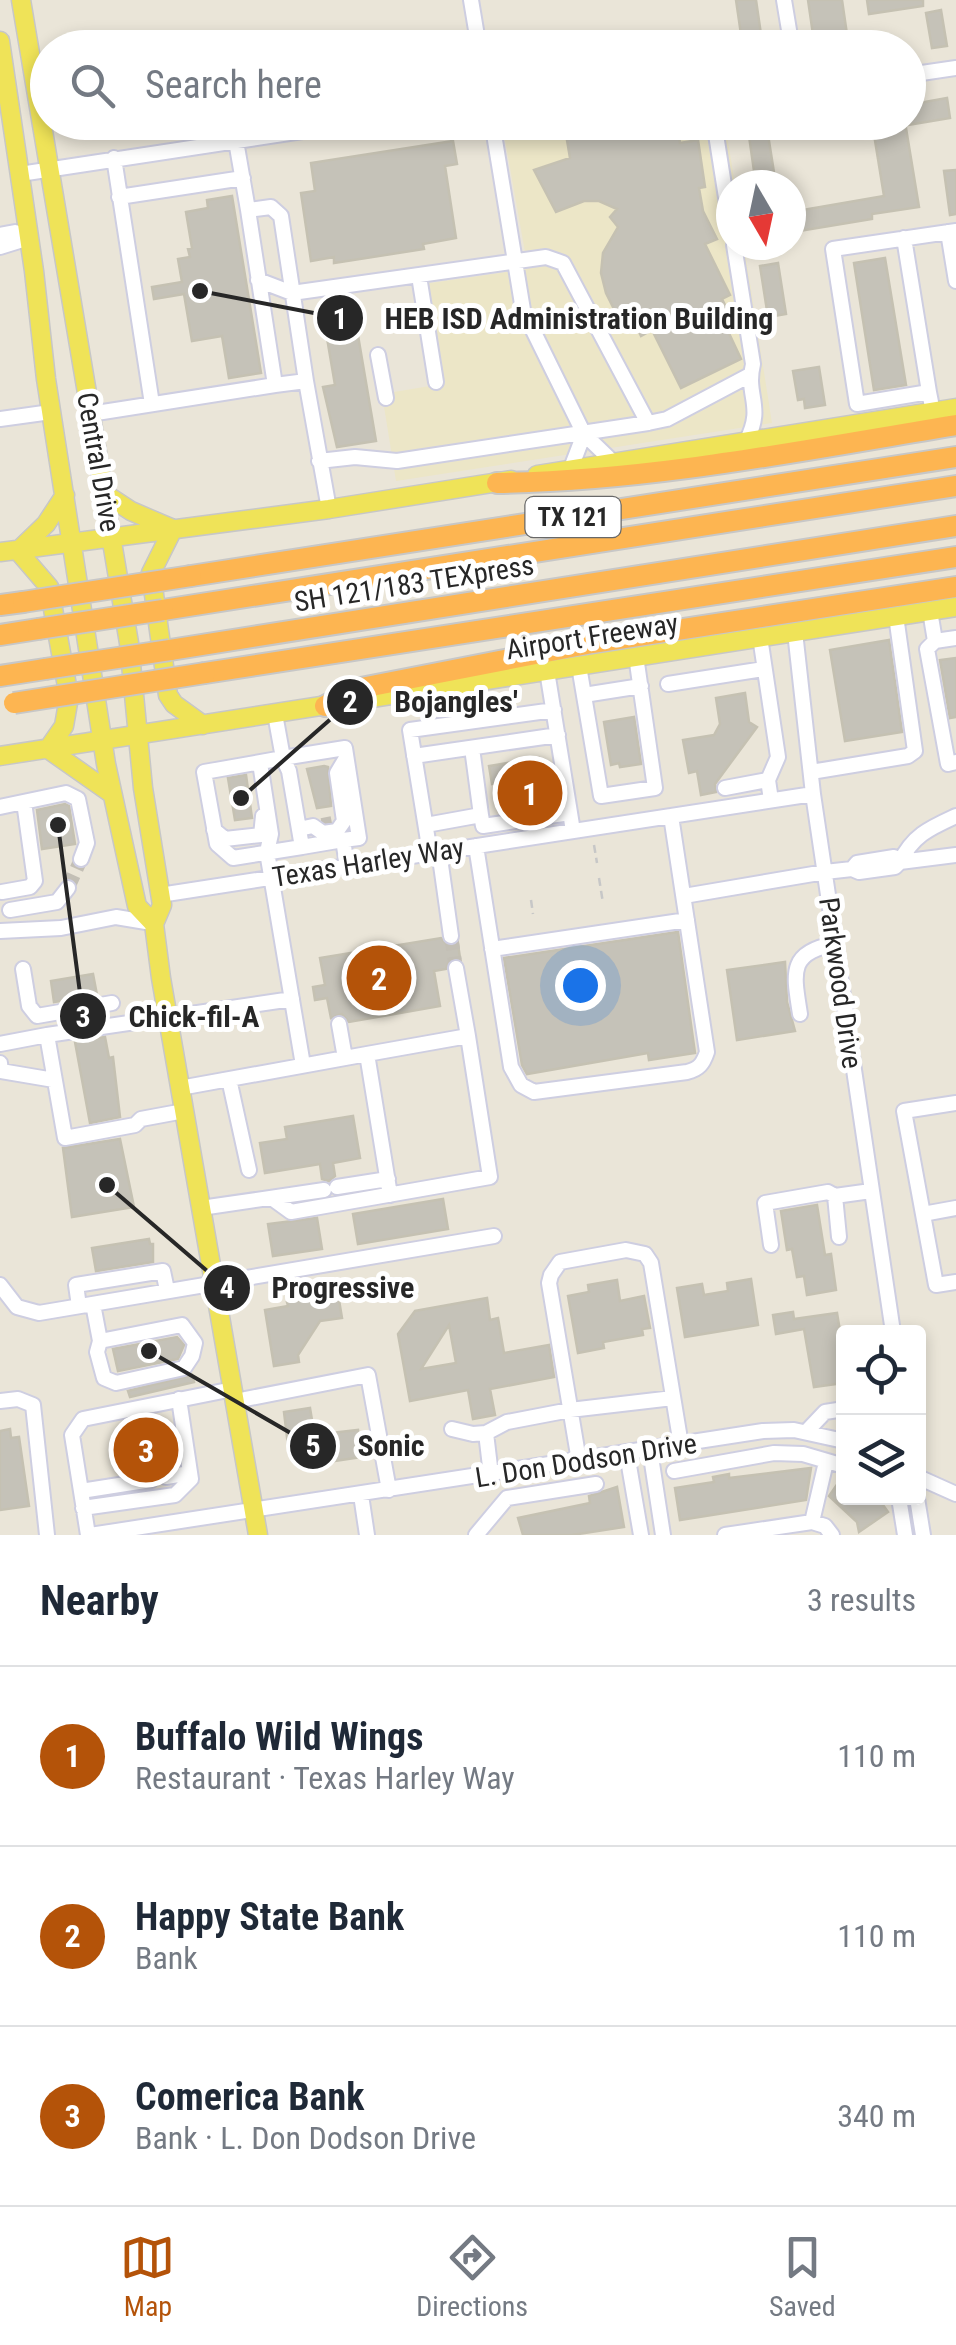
<!DOCTYPE html>
<html lang="en">
<head>
<meta charset="utf-8">
<style>
  :root { --surface:#fff; --page:#f6f6f7; --text:#1f2937; --muted:#747a83; --line:#e0e1e3; --accent:#b45309 }
  body { margin:0; font-family:"Roboto Condensed",sans-serif; background:var(--page); color:var(--text) }
  .controls { position:absolute; right:30px; bottom:30px; display:grid; overflow:hidden; border-radius:10px; box-shadow:0 5px 15px #0003 }
  .controls button { width:90px; height:90px; display:grid; place-items:center; padding:0; border:0; border-bottom:2px solid var(--line); background:var(--surface); color:var(--text); font:50px sans-serif }
  .compass { position:absolute; left:716px; top:170px; width:90px; height:90px; border-radius:50%; background:var(--surface); box-shadow:0 5px 15px #0003; rotate:171deg }
  .you { position:absolute; left:580px; top:985px; width:35px; height:35px; margin:-25px; border:8px solid #fff; border-radius:50%; background:#1a73e8; box-shadow:0 0 0 15px #1a73e833 }
  .badge { display:grid; place-items:center; width:65px; height:65px; border-radius:50%; background:var(--accent); color:#fff; font-size:32px; font-weight:700 }
  .pin { position:absolute; translate:-50% -50%; border:5px solid #fff; box-shadow:0 2px 10px #0006 }
  .list { margin:0; padding:0; list-style:none }
  h2 { display:flex; justify-content:space-between; align-items:center; height:130px; margin:0; padding:0 40px; font-size:42px }
  h2 small { font-size:32px; font-weight:400; color:var(--muted) }
  .list li { display:grid; grid-template-columns:65px 1fr auto; gap:30px; align-items:center; box-sizing:border-box; height:180px; padding:0 40px; border-top:2px solid var(--line) }
  .list b { display:block; font-size:38px; white-space:nowrap }
  .list p { margin:0; font-size:32px; white-space:nowrap; color:var(--muted) }
  .list em { font-size:32px; font-style:normal; color:var(--muted) }
  .icon { flex:none; width:55px; height:55px; fill:none; stroke:currentColor; stroke-width:2; stroke-linecap:round; stroke-linejoin:round }
  .map { position:relative; flex:none; width:956px; height:1535px; overflow:hidden }
  .search { position:absolute; background:var(--surface); box-shadow:0 5px 15px #0003; left:30px; right:30px; top:30px; height:110px; display:flex; align-items:center; gap:25px; box-sizing:border-box; padding:0 35px; border-radius:55px; color:var(--muted); font-size:38px }
  .sheet { height:670px; background:var(--surface) }
  nav { display:flex; justify-content:space-around; align-items:center; box-sizing:border-box; height:140px; border-top:2px solid var(--line); background:var(--surface); font-size:28px; color:var(--muted) }
  nav a { display:grid; justify-items:center; gap:5px }
  nav .on { color:var(--accent) }
  .map>svg:first-child { display:block }
  .education { fill:#ece6c7 }
  .building { fill:#c5c2b8; stroke:#c5c1b2; stroke-width:2.5; fill-rule:evenodd }
  .lines { fill:none; stroke-linecap:round; stroke-linejoin:round }
  .minor-tunnel { stroke:#c3bfb5; stroke-width:14; stroke-dasharray:14 7; stroke-linecap:butt }
  .minor-casing { stroke:#cecee1; stroke-width:18 }
  .major-casing { stroke:#c7c7c7; stroke-width:21 }
  .highway-casing { stroke:#c7c7c7; stroke-width:24 }
  .path { stroke:#c7c7c7; stroke-width:2.5; stroke-dasharray:8 5; stroke-linecap:butt }
  .minor { stroke:#fff; stroke-width:14 }
  .major { stroke:#efe358; stroke-width:18 }
  .highway { stroke:#fdb551; stroke-width:20 }
  .highway-bridge-casing { stroke:#c7c7c7; stroke-width:24; stroke-linecap:butt }
  .highway-bridge { stroke:#fdb551; stroke-width:20 }
  .labels { text-anchor:middle; stroke-width:10; stroke-linejoin:round; paint-order:stroke }
  .shield { fill:#fff; stroke:#686868; stroke-width:2.5 }
  .shield-label { font-size:25px; font-weight:bold; fill:#272727 }
  .street-label { font-size:28px; fill:#272727; stroke:#fff }
  .leader { fill:none; stroke:#272727; stroke-width:4 }
  .callout-dot { fill:#272727; stroke:#fff; stroke-width:4 }
  .mark-label { font-size:30px; text-anchor:middle; font-weight:bold; fill:#fff }
  .callout-label { font-size:30px; text-anchor:middle; font-weight:bold; fill:#272727; stroke:#fff; stroke-width:10; stroke-linejoin:round; paint-order:stroke }
</style>
</head>
<body>
<div class="map">
<svg width="956" height="1535" viewBox="0 0 956 1535">
  <rect width="100%" height="100%" fill="#eae5d8"/>
  <path class="education" d="M502,123H725L735,185H731V245H744L772,423L396,481L382,394L442,384L424,284L528,269Z"/>
  <path class="building" d="M736,0H756L763,48H743Z
    M808,0H842L849,48H815Z
    M867,0H923V6L869,14Z
    M941,10L947,46L932,48L926,13Z
    M947,98L950,118L908,125V105Z
    M564,122H677L680,143L698,140L705,187L699,188L703,211L717,239L705,244L730,295L722,299L735,325L727,329L741,359L681,388L652,330L641,336L633,320L622,325L606,293L601,273L603,253L618,227L610,217L617,209L599,201H584L556,212L534,170L570,158Z
    M747,122H766L776,185H756Z
    M872,122H905L919,207L872,214V219L793,232L791,212L884,196Z
    M453,141L457,164L445,166L456,238L423,244L424,249L334,263V257L311,261L301,193L315,191L311,163Z
    M956,170V214L950,215L944,171Z
    M232,196L261,373L229,378L222,336L192,341L184,294L154,299L152,287L182,282L178,259L190,257L188,249L192,248L186,212L208,208L207,200Z
    M885,258L906,385L874,390L854,263Z
    M778,263L786,314L768,317L760,266Z
    M354,312L376,441L337,447L323,387L335,385L326,332L342,329L340,314Z
    M819,367L825,405L805,408L804,399L798,400L793,371Z
    M889,640L902,732L845,741L830,650Z
    M956,658V717L950,718L940,660Z
    M745,693L749,722L757,727L715,784L716,792L701,795L697,771L689,773L683,740L714,735L720,724L716,698Z
    M634,717L641,764L620,767L619,763L611,765L604,722Z
    M539,758L541,768L552,766L558,803L513,810L512,803L504,805L500,782L492,784L489,766Z
    M324,766L328,767L331,806L317,808L307,769Z
    M246,775L252,818L235,820L228,778Z
    M65,804L69,806L75,844L42,849L37,810Z
    M678,932L695,1053L649,1060L648,1053L527,1074L522,1065L504,958Z
    M441,938L448,946L458,944L460,958L450,959L446,969L434,971L440,1006L349,1022L342,1014L331,1018L327,998L315,1000L313,987L325,985L320,958Z
    M785,962L787,1002L795,1031L737,1040L727,970Z
    M93,974L97,995L54,1002L51,981Z
    M105,1037L109,1058L113,1057L120,1117L90,1123L75,1042Z
    M353,1116L360,1158L333,1163L335,1176L329,1181L322,1179L320,1164L265,1173L260,1143L287,1139L285,1127Z
    M120,1139L134,1207L72,1217L63,1148Z
    M443,1199L448,1229L358,1244L353,1214Z
    M817,1205L825,1255L831,1254L836,1290L807,1295L804,1276L797,1277L792,1249L787,1250L781,1211Z
    M317,1218L322,1249L273,1256L268,1224Z
    M149,1239L150,1244H153V1262L96,1271L92,1248Z
    M751,1279L758,1325L685,1337L677,1288L702,1284L704,1295L728,1291L727,1283Z
    M617,1280L620,1301L644,1296L650,1328L642,1329L643,1335L603,1342L604,1348L578,1353L568,1296L589,1292L588,1285Z
    M338,1294L342,1318L320,1321L298,1355L299,1362L274,1366L265,1310L288,1306L287,1302Z
    M487,1298L490,1320L498,1318L504,1353L549,1345L554,1377L490,1389L495,1415L473,1419L468,1390L410,1401L398,1334L415,1311ZM449,1325L456,1363L421,1369Z
    M793,1312L794,1319L837,1313L844,1355V1383L814,1387L804,1329L776,1334L773,1315Z
    M177,1337L184,1345L178,1359L118,1371L113,1349Z
    M192,1375L194,1382L130,1397L128,1391Z
    M310,1408L312,1420L331,1433L358,1430L362,1457L321,1463L319,1449L289,1454L284,1412Z
    M156,1417L157,1424L164,1422L165,1432L159,1433L164,1467L157,1472L149,1467L134,1469L127,1422Z
    M10,1429L11,1438L19,1437L29,1506L0,1510V1431Z
    M811,1468L806,1500L680,1520L675,1488L714,1482L713,1477L729,1474V1478Z
    M843,1476L844,1498H878L888,1512L859,1532L857,1522L829,1496Z
    M617,1487L624,1527L572,1535H523L518,1518L590,1503L589,1496Z"/>
  <g class="lines">
    <path class="minor-tunnel" d="M322,825L332,823
      M68,888L81,859
      M451,936L456,968"/>
    <defs>
      <path id="minor" d="M471,0L479,48
        M784,0L792,48
        M908,75L956,68
        M492,122L523,310L584,434L613,462
        M714,122L731,229
        M236,141L248,210
        M114,158L152,404
        M20,174L362,122
        M119,197L243,178
        M271,207L281,216L306,381L275,385L248,210Z
        M948,232L956,281
        M0,235L15,232L29,238
        M904,238L929,392
        M734,245L753,364C745,397 765,405 746,442
        M0,247L29,238
        M419,276L436,382
        M258,280L292,293L546,257L563,263L648,423
        M378,355L386,398
        M306,381L329,509
        M933,412L929,392L857,404L833,249L956,231
        M90,414L275,385
        M0,419L51,412
        M319,461L355,457L397,461L648,423L667,419L750,375
        M571,468L584,434
        M930,611L935,641L927,649L948,764L956,762
        M795,632L813,794L893,1332
        M760,637L778,757L768,780L771,800
        M935,641L956,638
        M579,666L601,796L655,788L636,656
        M547,671L573,831
        M668,684L764,669
        M584,695L641,686
        M275,714L283,758L204,772L217,844L233,858L302,847
        M472,748L481,815
        M414,756L558,735
        M260,763L271,834L267,852L303,1065
        M811,772L908,756L915,751L896,616
        M725,788L768,780
        M0,807L66,793L78,799L87,843L81,859
        M426,825L481,815L483,826L570,813
        M299,829L313,826L323,833L337,831L344,821L337,773L346,758
        M214,830L225,839L261,835L263,816
        M343,840L302,847L289,771L283,758L345,748L359,838L343,840L347,865
        M476,846L511,1067L521,1085L534,1092L687,1072C699,1069 703,1064 707,1052L671,816
        M439,851L451,936
        M430,853L410,730L554,710
        M900,862C913,835 930,828 956,816
        M900,862L956,855
        M2,892L30,887L35,881L24,802
        M160,895L813,794
        M684,896L825,872L852,869L859,872L895,867L900,862L894,857L857,863L852,869
        M10,910L57,902L68,888
        M0,931L61,928L116,917L152,923
        M492,949L687,920
        M456,968L468,1036
        M23,969L29,1006L37,1016L112,1003
        M800,1014C794,975 787,952 835,944
        M339,1024L345,1058
        M0,1044L47,1035
        M0,1063L1,1071L54,1080
        M229,1079L249,1170
        M180,1088L367,1054L390,1195
        M956,1103L904,1111L936,1285L956,1282
        M184,1111L141,1119L135,1125L65,1138L47,1035L292,999
        M337,1187L388,1179
        M273,1199L291,1212L490,1177L468,1036L367,1054
        M201,1208L324,1190
        M923,1214L956,1208
        M839,1237L835,1196L871,1191
        M771,1245L765,1203L828,1192L835,1196
        M0,1285L17,1307L39,1313L494,1236
        M93,1304L100,1341
        M79,1306L76,1285L163,1271L167,1290
        M182,1325L195,1343L192,1356L184,1368L116,1383L104,1378L97,1352L100,1341Z
        M0,1401L18,1399L33,1405L47,1535
        M235,1401L368,1375L389,1490
        M452,1429L473,1434L486,1433L507,1422L570,1410L673,1398
        M806,1432L825,1412L844,1409
        M486,1433L491,1475
        M650,1450L663,1535
        M627,1454L641,1535
        M579,1461L549,1283L551,1275L560,1262L626,1250L645,1254L651,1263L681,1445
        M674,1471L774,1453L803,1454L844,1466
        M166,1477L190,1473
        M918,1477L956,1494
        M81,1491L151,1480
        M361,1495L367,1535
        M899,1498L905,1535
        M917,1498L923,1535
        M83,1508L175,1495L191,1479L179,1399
        M812,1522L826,1462
        M88,1535L72,1435L83,1419L233,1389
        M90,1535L763,1431L794,1430L844,1441
        M476,1535L507,1498L596,1484
        M725,1535L812,1522L825,1526L832,1535"/>
      <path id="major" d="M21,0L129,643L143,788L162,905L154,924L161,978L258,1535
        M0,41L34,271L46,379L106,764L137,906L154,924
        M537,475L956,408
        M105,494L131,511L173,529
        M173,529L151,573L168,695L174,704L203,725
        M0,552L329,509L511,480
        M48,749L64,726L69,697L49,587L18,551L46,524L65,495
        M48,749L112,794
        M0,756L956,607"/>
      <path id="highway" d="M497,483C651,481 804,450 956,425
        M191,576L956,457
        M0,605L23,602
        M163,610L956,486
        M0,635L38,629
        M170,650L956,526
        M205,673L956,557
        M0,676L45,669
        M325,706L356,689L592,643L956,587"/>
    </defs>
    <use href="#minor" class="minor-casing"/>
    <use href="#major" class="major-casing"/>
    <use href="#highway" class="highway-casing"/>
    <path class="path" d="M594,845L597,863
      M599,878L603,903
      M531,900L533,914"/>
    <use href="#minor" class="minor"/>
    <use href="#major" class="major"/>
    <use href="#highway" class="highway"/>
    <defs>
      <path id="highway-bridge" d="M23,602L191,576
        M38,629L163,610
        M45,669L170,650
        M14,703L205,673"/>
    </defs>
    <use href="#highway-bridge" class="highway-bridge-casing"/>
    <use href="#highway-bridge" class="highway-bridge"/>
  </g>
  <g class="labels">
    <rect class="shield" x="525.5" y="497" width="95" height="40" rx="8"/>
    <g class="shield-label">
      <text x="573" y="526">TX 121</text>
    </g>
    <g class="street-label">
      <text transform="translate(99 462) rotate(80)" y="10">Central Drive</text>
      <text transform="translate(414 583) rotate(-9)" y="10">SH 121/183 TEXpress</text>
      <text transform="translate(592 636) rotate(-9)" y="10">Airport Freeway</text>
      <text transform="translate(368 862) rotate(-9)" y="10">Texas Harley Way</text>
      <text transform="translate(841 983) rotate(82)" y="10">Parkwood Drive</text>
      <text transform="translate(586 1460) rotate(-9)" y="10">L. Don Dodson Drive</text>
    </g>
  </g>
  <path class="leader" d="M200 291L340 318M241 798L350 702M58 825L83 1016M107 1185L227 1288M149 1351L313 1446"/>
  <g class="callout-dot">
    <circle cx="200" cy="291" r="10"/>
    <circle cx="241" cy="798" r="10"/>
    <circle cx="58" cy="825" r="10"/>
    <circle cx="107" cy="1185" r="10"/>
    <circle cx="149" cy="1351" r="10"/>
    <circle cx="340" cy="318" r="25"/>
    <circle cx="350" cy="702" r="25"/>
    <circle cx="83" cy="1016" r="25"/>
    <circle cx="227" cy="1288" r="25"/>
    <circle cx="313" cy="1446" r="25"/>
  </g>
  <g class="mark-label">
    <text x="340" y="329">1</text>
    <text x="350" y="712">2</text>
    <text x="83" y="1027">3</text>
    <text x="227" y="1298">4</text>
    <text x="313" y="1456">5</text>
  </g>
  <g class="callout-label">
    <text x="579" y="329">HEB ISD Administration Building</text>
    <text x="456" y="712">Bojangles'</text>
    <text x="194" y="1027">Chick-fil-A</text>
    <text x="343" y="1298">Progressive</text>
    <text x="391" y="1456">Sonic</text>
  </g>
</svg>
<div class="controls">
<button><svg class="icon" aria-label="locate" viewBox="0 0 24 24"><circle cx="12" cy="12" r="6"/><path d="M12 2v4M12 18v4M2 12h4M18 12h4"/></svg></button>
<button><svg class="icon" aria-label="layers" viewBox="0 0 24 24"><path d="M12 4l9 5-9 5-9-5zM3 14l9 5 9-5"/></svg></button>
</div>
<svg class="compass" viewBox="-18 -18 36 36"><path d="M0-13l5 13h-10z" fill="#e53935"/><path d="M0 13l5-13h-10z" fill="#747a83"/></svg>
<div class="you"></div>
<div class="pin badge" style="left:530px;top:793px">1</div>
<div class="pin badge" style="left:379px;top:978px">2</div>
<div class="pin badge" style="left:146px;top:1450px">3</div>
<div class="search"><svg class="icon" aria-label="search" viewBox="0 0 24 24"><circle cx="10" cy="10" r="6"/><path d="M15 15l6 6"/></svg>Search here</div>
</div>
<section class="sheet">
<h2>Nearby<small>3 results</small></h2>
<ul class="list">
<li><span class="badge">1</span><div><b>Buffalo Wild Wings</b><p>Restaurant · Texas Harley Way</p></div><em>110 m</em></li>
<li><span class="badge">2</span><div><b>Happy State Bank</b><p>Bank</p></div><em>110 m</em></li>
<li><span class="badge">3</span><div><b>Comerica Bank</b><p>Bank · L. Don Dodson Drive</p></div><em>340 m</em></li>
</ul>
</section>
<nav>
<a class="on"><svg class="icon" aria-label="map" viewBox="0 0 24 24"><path d="M3 6l6-2 6 2 6-2v14l-6 2-6-2-6 2zM9 4v14M15 6v14"/></svg>Map</a>
<a><svg class="icon" aria-label="directions" viewBox="0 0 24 24"><path d="M12 3l9 9-9 9-9-9zM9 14v-3h6M13 9l2 2-2 2"/></svg>Directions</a>
<a><svg class="icon" aria-label="saved" viewBox="0 0 24 24"><path d="M7 4h10v16l-5-4-5 4z"/></svg>Saved</a>
</nav>
</body>
</html>
